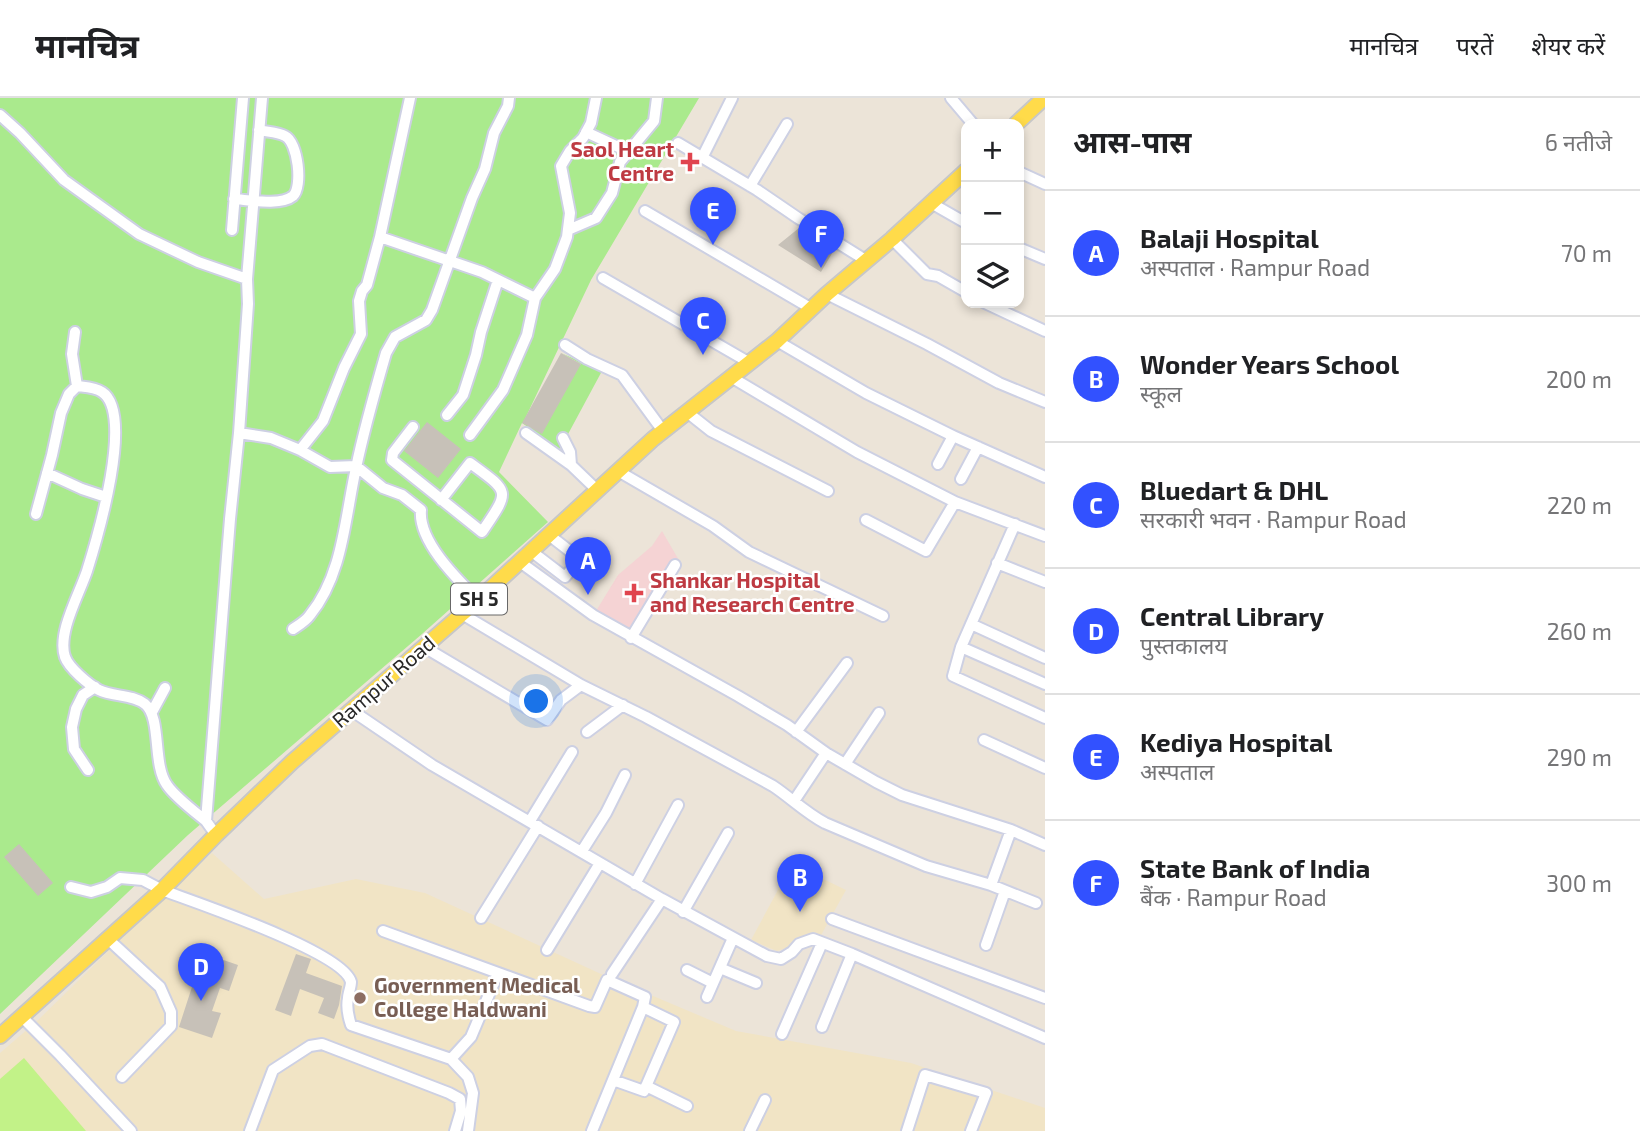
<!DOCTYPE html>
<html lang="hi">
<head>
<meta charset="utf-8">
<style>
  :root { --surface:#fff; --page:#f6f6f6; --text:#202124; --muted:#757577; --line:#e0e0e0; --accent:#3251ff }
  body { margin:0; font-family:"Exo 2","Noto Sans Devanagari",sans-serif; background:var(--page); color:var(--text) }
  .controls { position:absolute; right:21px; top:21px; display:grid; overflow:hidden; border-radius:14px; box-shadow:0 4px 10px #0003 }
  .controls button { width:63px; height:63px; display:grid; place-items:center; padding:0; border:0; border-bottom:2px solid var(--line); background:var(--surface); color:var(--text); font:35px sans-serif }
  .you { position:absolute; left:537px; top:604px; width:24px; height:24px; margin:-18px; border:5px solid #fff; border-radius:50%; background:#1a73e8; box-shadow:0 0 0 10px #1a73e833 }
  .badge { display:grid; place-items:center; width:46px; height:46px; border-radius:50%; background:var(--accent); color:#fff; font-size:23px; font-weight:700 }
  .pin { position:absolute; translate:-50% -58px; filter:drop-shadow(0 2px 4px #0008) }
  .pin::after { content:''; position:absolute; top:37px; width:24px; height:21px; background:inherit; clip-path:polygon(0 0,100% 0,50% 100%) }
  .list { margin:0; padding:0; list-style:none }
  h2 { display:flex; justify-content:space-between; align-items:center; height:91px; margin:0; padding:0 28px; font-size:30px }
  h2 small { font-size:23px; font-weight:400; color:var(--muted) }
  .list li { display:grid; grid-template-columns:46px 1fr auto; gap:21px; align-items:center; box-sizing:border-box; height:126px; padding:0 28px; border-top:2px solid var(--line) }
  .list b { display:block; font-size:26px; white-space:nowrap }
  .list p { margin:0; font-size:23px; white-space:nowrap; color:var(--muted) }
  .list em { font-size:23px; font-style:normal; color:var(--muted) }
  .icon { flex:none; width:38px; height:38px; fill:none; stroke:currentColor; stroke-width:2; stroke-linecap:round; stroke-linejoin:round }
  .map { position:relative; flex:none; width:1045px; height:1033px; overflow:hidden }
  header { display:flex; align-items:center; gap:42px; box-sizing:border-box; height:98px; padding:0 35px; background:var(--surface); border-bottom:2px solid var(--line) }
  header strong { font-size:33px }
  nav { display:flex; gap:38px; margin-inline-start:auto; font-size:24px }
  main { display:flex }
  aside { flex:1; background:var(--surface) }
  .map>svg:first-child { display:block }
  .education { fill:#f1e4c5 }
  .medical { fill:#f5d3d4 }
  .green { fill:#aaea8d }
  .pitch { fill:#c2f288 }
  .building { fill:#c7c1b8 }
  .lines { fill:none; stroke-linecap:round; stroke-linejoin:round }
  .minor-casing { stroke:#cdd0e3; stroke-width:14 }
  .major-casing { stroke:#c7c7c7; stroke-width:18 }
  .minor { stroke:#fff; stroke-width:10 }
  .major { stroke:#ffdb4a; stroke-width:14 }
  .health-dot { fill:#e0444e; stroke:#fff; stroke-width:2.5 }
  .education-dot { fill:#8d6e63; stroke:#fff; stroke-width:2.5 }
  .labels { text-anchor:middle; stroke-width:5; stroke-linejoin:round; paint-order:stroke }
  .shield { fill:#fff; stroke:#686868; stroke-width:2 }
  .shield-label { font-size:19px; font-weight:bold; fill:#282828 }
  .health-label { font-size:21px; font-weight:bold; fill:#be3a42; stroke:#fff; text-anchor:end }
  .street-label { font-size:21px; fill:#282828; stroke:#fff }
  .education-label { font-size:21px; font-weight:bold; fill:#785e54; stroke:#fff; text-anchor:start }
</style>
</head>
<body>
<header>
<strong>मानचित्र</strong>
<nav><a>मानचित्र</a><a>परतें</a><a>शेयर करें</a></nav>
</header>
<main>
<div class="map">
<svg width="1045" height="1033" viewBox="0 0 1045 1033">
  <rect width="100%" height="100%" fill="#ece4d8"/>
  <path class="education" d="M212,755L264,801L356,781L425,795L601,876L736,933L911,965L1045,1010V1033H0V955L36,924L164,799Z
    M792,766L846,792L820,839L777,853L751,842Z"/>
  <path class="medical" d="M662,433L680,464L636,538L596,513L618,477L652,448Z"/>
  <path class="green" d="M0,0H699L591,182L523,325L581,266L561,255L602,273L560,351L522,325L499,374L548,424L422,536L188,737L0,916Z"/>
  <path class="pitch" d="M24,960L86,1033H0V981Z"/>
  <path class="building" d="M799,130L834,152L821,174L778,147Z
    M561,255L581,266L542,336L522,325Z
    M427,324L461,351L438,380L404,353Z
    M19,746L53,785L38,798L4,759Z
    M203,855L238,867L229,893L220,890L212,913L221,915L212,940L179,929Z
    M296,856L311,861L306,875L342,888L339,907L334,921L318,915L324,900L300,891L291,918L275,912Z"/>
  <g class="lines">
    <defs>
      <path id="minor" d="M951,0L973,26
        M0,17L20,35L64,82L139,136L198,164L247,181
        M586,34L629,54
        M678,45L757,92L798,120L867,163
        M702,60L732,0
        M1019,74L1045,86
        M750,88L787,26
        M234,101C249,102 281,108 293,98C303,89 298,44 285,38C278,34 267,34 259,32
        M931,105L966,125
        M645,113L812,211
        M232,132L243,0
        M568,132L596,120L612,95L620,64L654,23L657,0
        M380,139L482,174L535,200
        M892,141L927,176L938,178L966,194
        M1019,150L1045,161
        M603,180L750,265
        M827,196L927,246L999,285L1045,304
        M985,205L1045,233
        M75,234L72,256L77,288
        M777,243L866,295L953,338L1045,379
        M565,247L587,261L622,277L663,333
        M731,279L857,354L955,404L1045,438
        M687,314L711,333L828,393
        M447,317L463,297L476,257L481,234L498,182
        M413,329L393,355L392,362L482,434C510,392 511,395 470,365L441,402
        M239,335L271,340L300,352L330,369L356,368L383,390L402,397L421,412C418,443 457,481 478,502
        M526,335L571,367L597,392
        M470,337L503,292L527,237L535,200L555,171L567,139L570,115L561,68L570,53L583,40L591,25L596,0
        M563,340L570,354L571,367
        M300,352L323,323L344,270L361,236L359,203L362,193L367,187L380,139L410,0
        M938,366L953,338
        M618,373L713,428L749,454L883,518
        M47,375L82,391L106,399
        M961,381L978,349
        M36,416L52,357L61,315L69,296L77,288C85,289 95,289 102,294C135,315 97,441 87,473C79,497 57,535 65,559C69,570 89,587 99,592C113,599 132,596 145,606C162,620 152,666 167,687C175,699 195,714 206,723
        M866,422L926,453L955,404
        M1015,426L961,549L1045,586
        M531,453L565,479L580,461L549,437
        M520,464L593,517L738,598L787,627L826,655L876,684L902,697L1011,732L1045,747
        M997,465L1045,484
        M462,516L581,587L646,619L773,688C791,700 806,715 825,725L926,768L991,787L1036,805
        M971,526L1045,560
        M293,531C299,527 306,523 310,517C343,477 345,419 356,370C364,331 375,293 386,255L395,239L426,222L432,212L472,100L485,71L494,35L508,8L509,0
        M631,540L675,467
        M424,549L547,622L561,602L581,587
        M961,549L953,578L1045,620
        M351,612L432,667L662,801L767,858L781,861L792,854L799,846L813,841L852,856L1045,940
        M152,614L165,590
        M587,634L623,607
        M796,634L847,565
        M984,642L1045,670
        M845,666L879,615
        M88,672L74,651L72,629L76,611L83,597L95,589
        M794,703L826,655
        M530,723L572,654
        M216,737L206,723L230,421L239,335L248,206L247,181L262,0
        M582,753L606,715L625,677
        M635,786L678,707
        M991,787L1011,732
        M71,789L91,794L107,789L120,780L143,782L162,792C194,804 344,854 351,884C351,889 348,896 348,900C346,910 348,918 351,927L451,961L468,979L473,995L468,1033
        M683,814L728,735
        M481,820L538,728
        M832,821L1045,900
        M383,833L589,908L595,909L607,882L645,899L643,909L592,1033
        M108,841L160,889L171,914V928L122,979
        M986,847L1005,793
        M547,852L600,765
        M720,870L756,885
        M687,872L713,885
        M612,876L662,801
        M707,899L733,840
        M22,919L60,957L131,1033
        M822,929L852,856
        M782,936L822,845
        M451,961L471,939L498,875
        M613,982L644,993L674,924L643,909
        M646,988L687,1008
        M250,1033L273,972L310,948L322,946L449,995L460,1001L461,1013L455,1033
        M750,1033L765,1002
        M907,1033L925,977L986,995L971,1033"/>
      <path id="major" d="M1016,26L1044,0
        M0,938L162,792L216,737L292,664L478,502L653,341L777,243L827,196L892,141L966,73"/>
    </defs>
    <use href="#minor" class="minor-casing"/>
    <use href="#major" class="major-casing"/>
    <use href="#minor" class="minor"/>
    <use href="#major" class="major"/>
  </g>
  <g class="health-dot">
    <path d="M686.5 53.5h7v7h7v7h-7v7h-7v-7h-7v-7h7z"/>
    <path d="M630.5 484.5h7v7h7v7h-7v7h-7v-7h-7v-7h7z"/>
  </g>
  <circle class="education-dot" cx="360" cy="900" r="7"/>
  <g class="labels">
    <rect class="shield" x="451" y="485.5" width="56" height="31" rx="5"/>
    <g class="shield-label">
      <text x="479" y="508">SH 5</text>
    </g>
    <g class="health-label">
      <text x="674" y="59">Saol Heart<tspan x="674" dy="24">Centre</tspan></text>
      <text x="650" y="490" text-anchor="start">Shankar Hospital<tspan x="650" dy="24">and Research Centre</tspan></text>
    </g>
    <g class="street-label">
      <text transform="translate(384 584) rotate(-41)" y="7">Rampur Road</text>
    </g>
    <g class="education-label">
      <text x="374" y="895">Government Medical<tspan x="374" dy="24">College Haldwani</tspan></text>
    </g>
  </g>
</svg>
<div class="controls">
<button>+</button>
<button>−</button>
<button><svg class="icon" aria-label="layers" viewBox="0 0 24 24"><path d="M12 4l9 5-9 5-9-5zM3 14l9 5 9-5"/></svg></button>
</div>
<div class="you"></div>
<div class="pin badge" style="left:588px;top:497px">A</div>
<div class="pin badge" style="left:800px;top:814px">B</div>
<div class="pin badge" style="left:703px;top:257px">C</div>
<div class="pin badge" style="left:201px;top:903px">D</div>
<div class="pin badge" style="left:713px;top:147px">E</div>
<div class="pin badge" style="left:821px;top:170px">F</div>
</div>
<aside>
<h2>आस-पास<small>6 नतीजे</small></h2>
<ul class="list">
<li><span class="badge">A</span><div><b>Balaji Hospital</b><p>अस्पताल · Rampur Road</p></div><em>70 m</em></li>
<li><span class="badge">B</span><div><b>Wonder Years School</b><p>स्कूल</p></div><em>200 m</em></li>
<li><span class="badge">C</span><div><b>Bluedart &amp; DHL</b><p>सरकारी भवन · Rampur Road</p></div><em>220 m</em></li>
<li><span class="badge">D</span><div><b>Central Library</b><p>पुस्तकालय</p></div><em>260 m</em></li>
<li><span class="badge">E</span><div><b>Kediya Hospital</b><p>अस्पताल</p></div><em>290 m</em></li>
<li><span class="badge">F</span><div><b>State Bank of India</b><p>बैंक · Rampur Road</p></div><em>300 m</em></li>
</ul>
</aside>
</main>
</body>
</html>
